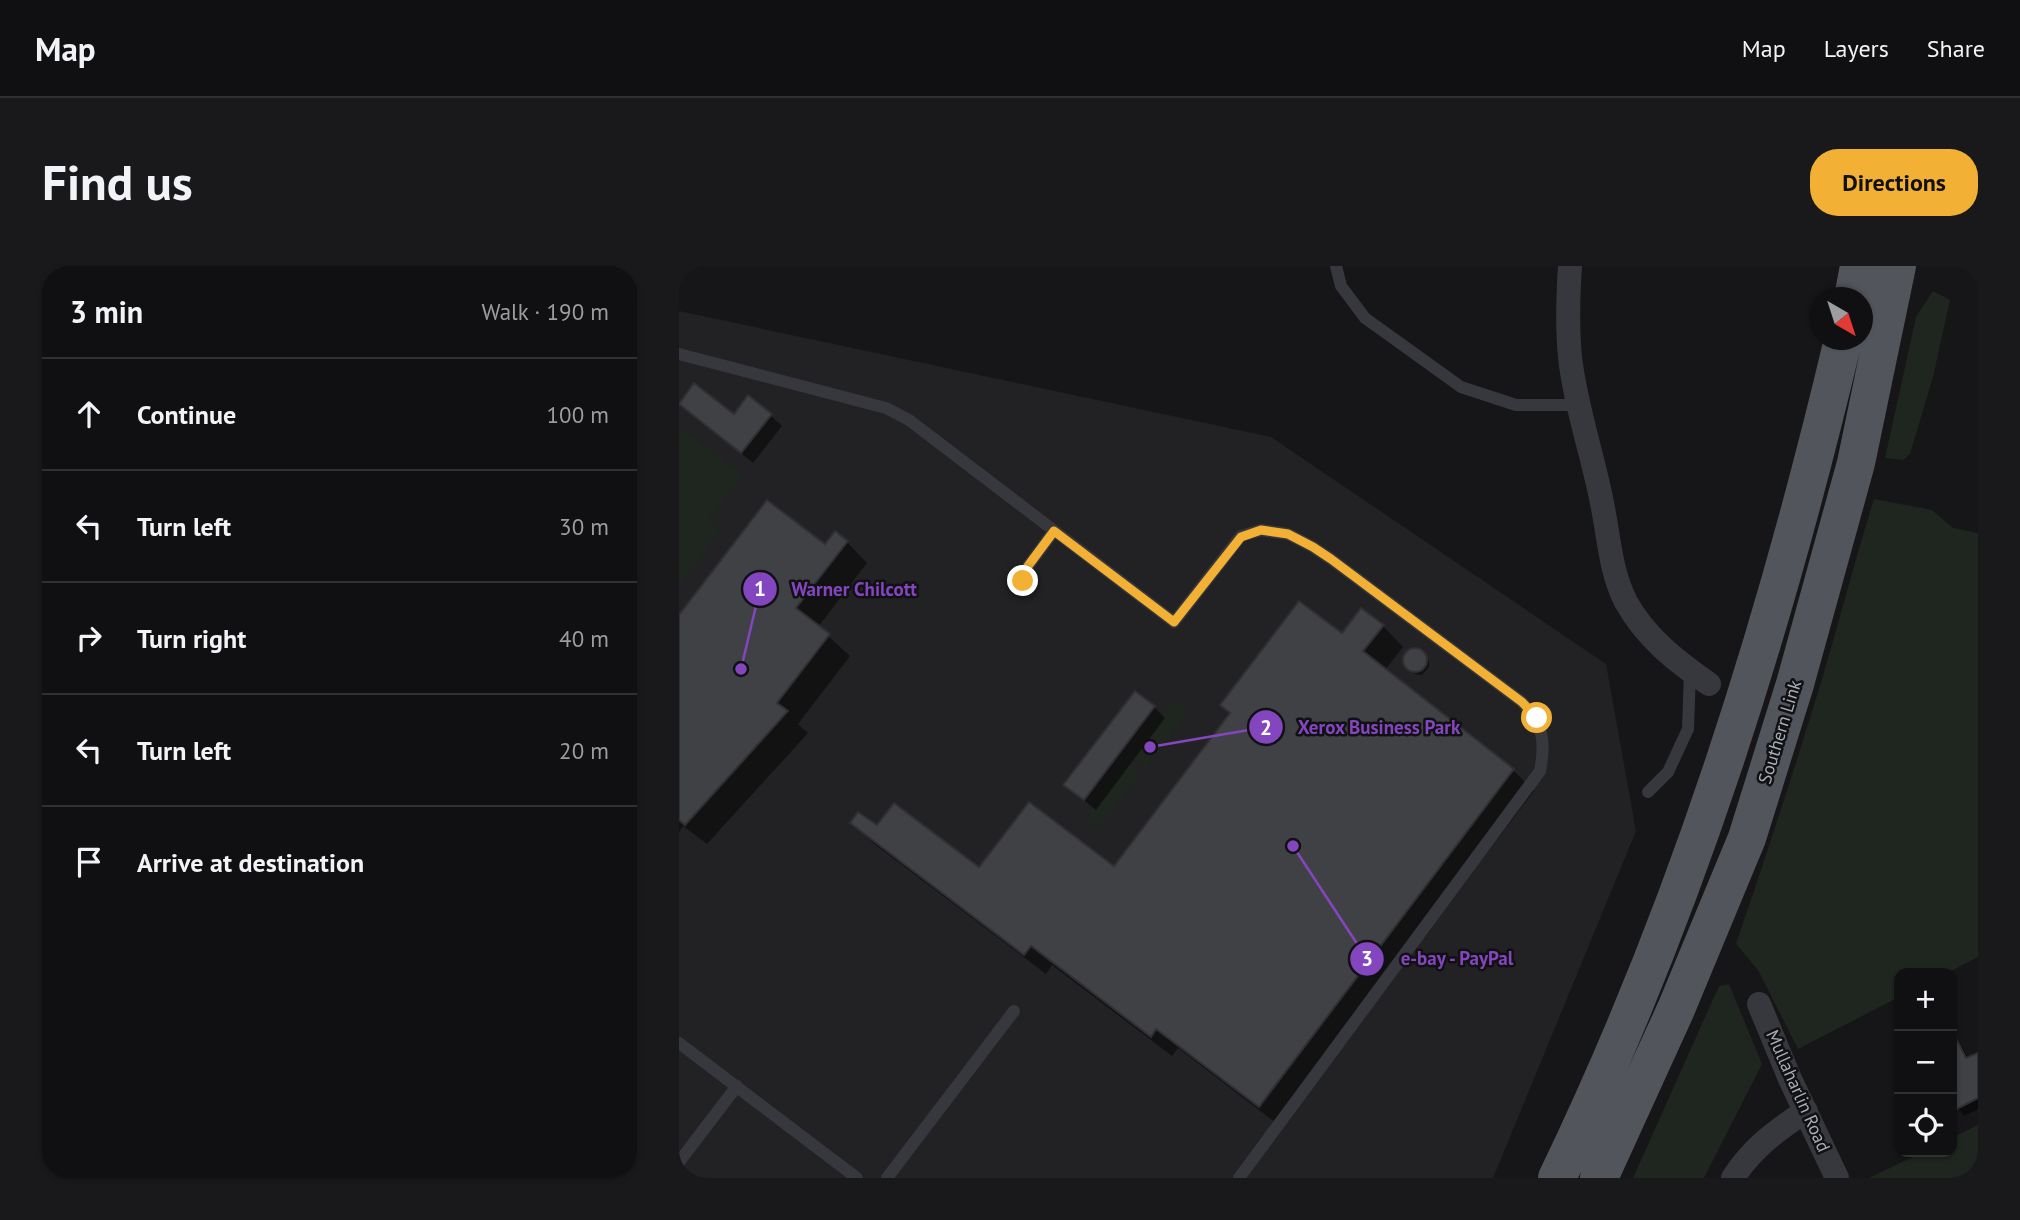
<!DOCTYPE html>
<html lang="en">
<head>
<meta charset="utf-8">
<style>
  :root { --surface:#101012; --page:#19191b; --text:#f1f3f6; --muted:#9c9d9f; --line:#303032; --accent:#f2b134 }
  body { margin:0; font-family:"PT Sans",sans-serif; background:var(--page); color:var(--text) }
  .controls { position:absolute; right:21px; bottom:21px; display:grid; overflow:hidden; border-radius:14px; box-shadow:0 2px 5px #0004 }
  .controls button { width:63px; height:63px; display:grid; place-items:center; padding:0; border:0; border-bottom:2px solid var(--line); background:var(--surface); color:var(--text); font:35px sans-serif }
  .compass { position:absolute; left:1131px; top:21px; width:63px; height:63px; border-radius:50%; background:var(--surface); box-shadow:0 2px 5px #0004; rotate:141deg }
  .stop { position:absolute; width:21px; height:21px; margin:-16px; border:5px solid #f2b134; border-radius:50%; background:#fff }
  .stop.end { background:#f2b134; border-color:#fff; box-shadow:0 2px 7px #0008 }
  .list { margin:0; padding:0; list-style:none }
  h2 { display:flex; justify-content:space-between; align-items:center; height:91px; margin:0; padding:0 28px; font-size:30px }
  h2 small { font-size:23px; font-weight:400; color:var(--muted) }
  .list li { display:grid; grid-template-columns:46px 1fr auto; gap:21px; align-items:center; box-sizing:border-box; height:112px; padding:0 28px; border-top:2px solid var(--line) }
  .list b { display:block; font-size:26px; white-space:nowrap }
  .list em { font-size:23px; font-style:normal; color:var(--muted) }
  .icon { flex:none; width:38px; height:38px; fill:none; stroke:currentColor; stroke-width:2; stroke-linecap:round; stroke-linejoin:round }
  .map { position:relative; flex:none; width:1299px; height:912px; overflow:hidden; border-radius:28px }
  header { display:flex; align-items:center; gap:42px; box-sizing:border-box; height:98px; padding:0 35px; background:var(--surface); border-bottom:2px solid var(--line) }
  header strong { font-size:33px }
  nav { display:flex; gap:38px; margin-inline-start:auto; font-size:24px }
  .intro { display:flex; align-items:center; justify-content:space-between; box-sizing:border-box; height:168px; padding:0 42px }
  h1 { margin:0; font-size:49px }
  .button { padding:18px 32px; border-radius:28px; background:var(--accent); color:#111; font-size:24px; font-weight:700 }
  main { display:flex; gap:42px; padding:0 42px }
  aside { flex:1; background:var(--surface); border-radius:28px; box-shadow:0 2px 5px #0004 }
  .map>svg:first-child { display:block }
  .built { fill:#222225 }
  .green { fill:#1e261f }
  .shadow { fill:#0007 }
  .building { fill:#404145; stroke:#303034; stroke-width:2 }
  .lines { fill:none; stroke-linecap:round; stroke-linejoin:round }
  .service { stroke:#37383d; stroke-width:12 }
  .minor { stroke:#37383d; stroke-width:24 }
  .primary { stroke:#53555c; stroke-width:38 }
  .route { stroke:#f2b134; stroke-width:9 }
  .labels { text-anchor:middle; stroke-width:5; stroke-linejoin:round; paint-order:stroke }
  .street-label { font-size:18px; fill:#a8adb8; stroke:#111113 }
  .leader { fill:none; stroke:#8446be; stroke-width:2.5 }
  .callout-dot { fill:#8446be; stroke:#111113; stroke-width:2.5 }
  .mark-label { font-size:21px; text-anchor:middle; font-weight:bold; fill:#fff }
  .callout-label { font-size:19px; text-anchor:middle; font-weight:bold; fill:#8446be; stroke:#111113; stroke-width:5; stroke-linejoin:round; paint-order:stroke }
</style>
</head>
<body>
<header>
<strong>Map</strong>
<nav><a>Map</a><a>Layers</a><a>Share</a></nav>
</header>
<div class="intro"><h1>Find us</h1><a class="button">Directions</a></div>
<main>
<aside>
<h2>3 min<small>Walk · 190 m</small></h2>
<ul class="list">
<li><svg class="icon" aria-label="ahead" viewBox="0 0 24 24"><path d="M12 20V5M6 11l6-6 6 6"/></svg><div><b>Continue</b></div><em>100 m</em></li>
<li><svg class="icon" aria-label="left" viewBox="0 0 24 24"><path d="M17 20v-9H6M10 6l-5 5 5 5"/></svg><div><b>Turn left</b></div><em>30 m</em></li>
<li><svg class="icon" aria-label="right" viewBox="0 0 24 24"><path d="M7 20v-9h11M14 6l5 5-5 5"/></svg><div><b>Turn right</b></div><em>40 m</em></li>
<li><svg class="icon" aria-label="left" viewBox="0 0 24 24"><path d="M17 20v-9H6M10 6l-5 5 5 5"/></svg><div><b>Turn left</b></div><em>20 m</em></li>
<li><svg class="icon" aria-label="arrive" viewBox="0 0 24 24"><path d="M6 21V4h12l-3 4 3 4H6"/></svg><div><b>Arrive at destination</b></div></li>
</ul>
</aside>
<div class="map">
<svg width="1299" height="912" viewBox="0 0 1299 912">
  <rect width="100%" height="100%" fill="#161618"/>
  <path class="built" d="M0,45L592,171L927,398L957,565L814,912H0Z"/>
  <path class="green" d="M1254,25L1271,34L1254,111L1231,188L1224,194L1206,192L1237,51Z
    M0,160L64,209L29,254L42,264L0,321Z
    M1195,233L1253,244L1274,262L1299,267V691L1268,707H1220V731L1119,783L1079,704L1057,678C1087,590 1116,502 1143,413C1161,353 1176,293 1195,233Z
    M494,434L510,445L467,502L451,490Z
    M447,496L462,508L419,564L404,552Z
    M1050,718L1083,798L1025,912H954L1040,720Z
    M1299,859V912H1190L1244,886H1273V872Z"/>
  <path class="shadow" d="M1,137L55,151L91,149L103,160L74,197Z
    M168,276L188,297L139,361L171,390L119,458L129,467L28,578L4,560L0,566V351L146,280Z
    M704,360L724,381L706,404L834,504L855,525L601,860L499,782L493,790L373,699L367,708L194,577L173,556L198,562L300,604L435,603L664,370Z
    M731,385H741L750,395V401L743,409L736,408L725,397L726,390Z
    M475,441L486,452L417,544L387,519Z
    M1273,762L1290,793L1299,789V843L1285,850L1273,834Z"/>
  <path class="building" d="M15,117L55,148L69,129L93,148L62,187L0,138Z
    M88,234L146,278L156,265L169,275L117,342L151,368L98,437L109,445L6,559L0,554V349Z
    M620,335L663,367L682,342L705,359L684,385L835,503L580,841L477,763L472,771L352,680L345,689L171,557L179,546L198,559L215,537L300,601L350,536L435,600L551,447L541,439Z
    M724 394a12 12 0 1 1 24 0a12 12 0 1 1-24 0Z
    M456,425L476,440L405,534L384,519Z
    M1273,764L1287,792L1299,787V832L1276,844L1273,838Z"/>
  <g class="lines">
    <path class="service" d="M657,0L662,20L686,52L782,121L837,139H901
      M0,88L207,142L230,154L495,356L562,270L582,264L609,268L634,281L652,293L843,436C864,459 867,475 861,505L560,912
      M344,315L349,300L375,265
      M969,526L989,506L1009,463L1011,405
      M0,777L178,912
      M0,896L58,820
      M208,912L335,745"/>
    <path class="minor" d="M891,0C889,30 888,60 891,91C896,138 914,190 923,237C930,270 931,305 947,336C967,372 997,395 1030,418
      M1080,738L1111,813L1158,912
      M1054,912C1073,882 1098,864 1127,845"/>
    <path class="primary" d="M1174,32L1180,0
      M878,912C1007,645 1096,361 1164,74
      M920,912L997,743L1068,572L1116,418L1177,197L1218,0"/>
  </g>
  <g class="lines">
    <path class="route" d="M344,315L349,300L375,265L495,356L562,271L582,264L609,268L634,281L652,293L843,436L858,452"/>
  </g>
  <g class="labels">
    <g class="street-label">
      <text transform="translate(1101 466) rotate(-73)" y="6">Southern Link</text>
      <text transform="translate(1119 825) rotate(66)" y="6">Mullaharlin Road</text>
    </g>
  </g>
  <path class="leader" d="M62 403L81 323M471 481L587 461M614 580L688 693"/>
  <g class="callout-dot">
    <circle cx="62" cy="403" r="7"/>
    <circle cx="471" cy="481" r="7"/>
    <circle cx="614" cy="580" r="7"/>
    <circle cx="81" cy="323" r="18"/>
    <circle cx="587" cy="461" r="18"/>
    <circle cx="688" cy="693" r="18"/>
  </g>
  <g class="mark-label">
    <text x="81" y="330">1</text>
    <text x="587" y="469">2</text>
    <text x="688" y="700">3</text>
  </g>
  <g class="callout-label">
    <text x="175" y="330">Warner Chilcott</text>
    <text x="700" y="468">Xerox Business Park</text>
    <text x="778" y="699">e-bay - PayPal</text>
  </g>
</svg>
<div class="controls">
<button>+</button>
<button>−</button>
<button><svg class="icon" aria-label="locate" viewBox="0 0 24 24"><circle cx="12" cy="12" r="6"/><path d="M12 2v4M12 18v4M2 12h4M18 12h4"/></svg></button>
</div>
<svg class="compass" viewBox="-18 -18 36 36"><path d="M0-13l5 13h-10z" fill="#e53935"/><path d="M0 13l5-13h-10z" fill="#9c9d9f"/></svg>
<div class="stop" style="left:858px;top:452px"></div>
<div class="stop end" style="left:344px;top:315px"></div>
</div>
</main>
</body>
</html>
